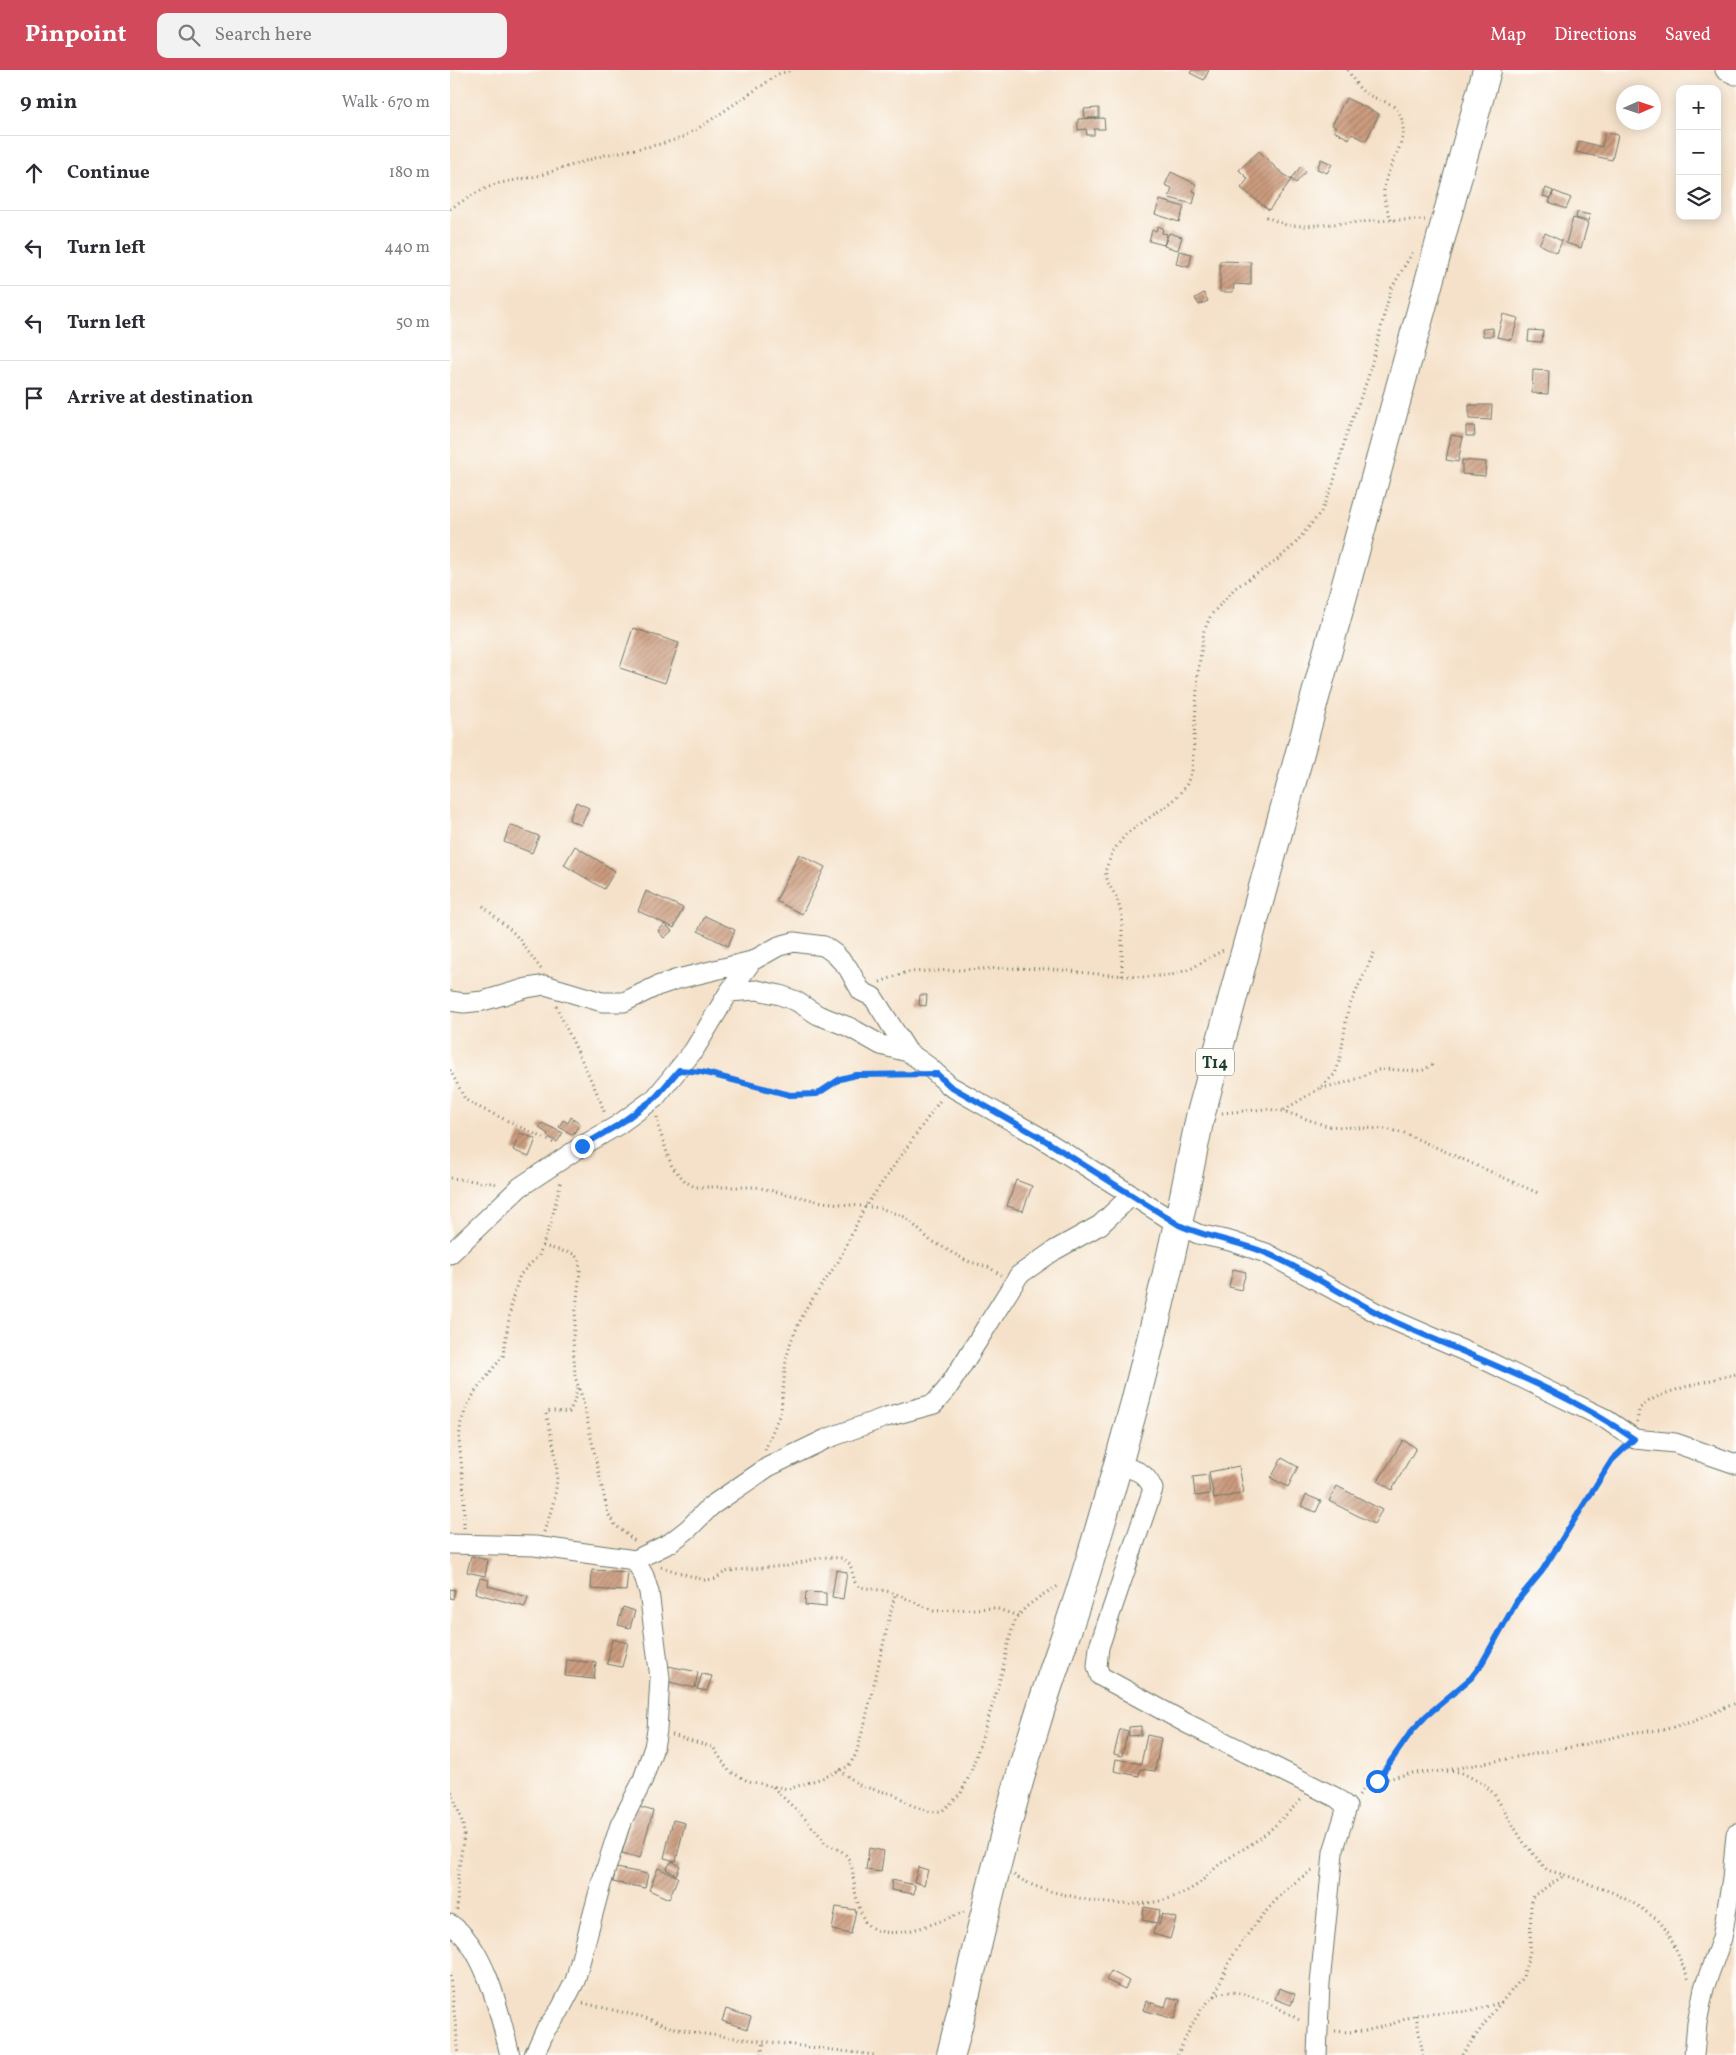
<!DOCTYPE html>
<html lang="en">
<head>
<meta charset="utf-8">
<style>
  :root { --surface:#fff; --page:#f2f2f3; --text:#2b2b33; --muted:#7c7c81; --line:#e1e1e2; --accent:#d1495b }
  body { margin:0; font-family:Vollkorn,serif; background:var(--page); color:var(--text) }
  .controls { position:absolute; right:15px; top:15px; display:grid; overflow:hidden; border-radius:10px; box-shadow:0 2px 12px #0003 }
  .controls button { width:45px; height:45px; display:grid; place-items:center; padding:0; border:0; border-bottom:1px solid var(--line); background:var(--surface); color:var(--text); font:25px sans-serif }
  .compass { position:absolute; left:1166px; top:15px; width:45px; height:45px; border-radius:50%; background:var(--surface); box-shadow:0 2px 12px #0003; rotate:87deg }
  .stop { position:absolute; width:15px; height:15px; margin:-11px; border:4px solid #1a73e8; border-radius:50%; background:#fff }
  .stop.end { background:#1a73e8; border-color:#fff; box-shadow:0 1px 5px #0008 }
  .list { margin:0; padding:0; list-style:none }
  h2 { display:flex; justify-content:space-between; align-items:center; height:65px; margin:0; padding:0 20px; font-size:21px }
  h2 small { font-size:16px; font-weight:400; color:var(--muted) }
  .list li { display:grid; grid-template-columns:32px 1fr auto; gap:15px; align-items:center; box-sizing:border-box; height:75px; padding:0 20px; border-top:1px solid var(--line) }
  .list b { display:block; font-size:19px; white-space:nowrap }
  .list em { font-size:16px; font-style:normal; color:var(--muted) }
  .icon { flex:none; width:28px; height:28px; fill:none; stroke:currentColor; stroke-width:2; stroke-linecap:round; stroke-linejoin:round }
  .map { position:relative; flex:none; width:1286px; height:1985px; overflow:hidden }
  header { display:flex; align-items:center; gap:30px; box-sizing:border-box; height:70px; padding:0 25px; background:var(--accent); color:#fff }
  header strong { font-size:24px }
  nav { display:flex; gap:28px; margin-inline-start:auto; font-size:18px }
  .search { width:350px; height:45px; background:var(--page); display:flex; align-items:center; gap:12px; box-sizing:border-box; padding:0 18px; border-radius:10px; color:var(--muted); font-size:19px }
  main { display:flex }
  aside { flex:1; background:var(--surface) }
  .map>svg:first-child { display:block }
  .building { fill:url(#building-hatch) }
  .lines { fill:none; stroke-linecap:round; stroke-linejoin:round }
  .minor-casing { stroke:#6a7668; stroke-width:21 }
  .trunk-casing { stroke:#6a7668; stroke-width:30 }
  .path { stroke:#6a7668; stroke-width:3; stroke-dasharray:1 4; stroke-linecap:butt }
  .minor { stroke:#fff; stroke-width:19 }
  .trunk { stroke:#fff; stroke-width:28 }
  .route { stroke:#1a73e8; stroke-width:6 }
  .labels { text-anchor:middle; stroke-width:4; stroke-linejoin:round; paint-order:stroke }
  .shield { fill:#fdfcf7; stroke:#62766e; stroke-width:1 }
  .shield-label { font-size:16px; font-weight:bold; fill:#1f3d34 }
</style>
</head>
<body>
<header>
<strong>Pinpoint</strong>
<div class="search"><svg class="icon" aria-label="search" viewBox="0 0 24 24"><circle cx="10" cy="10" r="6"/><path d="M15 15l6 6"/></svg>Search here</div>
<nav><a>Map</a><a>Directions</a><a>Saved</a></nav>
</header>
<main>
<aside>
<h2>9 min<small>Walk · 670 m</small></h2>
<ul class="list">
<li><svg class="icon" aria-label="ahead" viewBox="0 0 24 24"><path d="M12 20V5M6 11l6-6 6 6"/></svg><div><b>Continue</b></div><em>180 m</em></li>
<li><svg class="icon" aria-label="left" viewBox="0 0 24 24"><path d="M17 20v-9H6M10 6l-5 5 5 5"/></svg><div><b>Turn left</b></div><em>440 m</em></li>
<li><svg class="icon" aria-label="left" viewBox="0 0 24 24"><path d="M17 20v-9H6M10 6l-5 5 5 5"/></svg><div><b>Turn left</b></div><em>50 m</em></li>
<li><svg class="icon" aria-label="arrive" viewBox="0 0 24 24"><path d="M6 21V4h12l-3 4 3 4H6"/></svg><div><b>Arrive at destination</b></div></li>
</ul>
</aside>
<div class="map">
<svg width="1286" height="1985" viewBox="0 0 1286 1985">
  <defs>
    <pattern id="building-hatch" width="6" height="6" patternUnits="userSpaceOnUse" patternTransform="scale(1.25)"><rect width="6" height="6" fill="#cc9b7e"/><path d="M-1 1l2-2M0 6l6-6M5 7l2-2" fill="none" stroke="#a58068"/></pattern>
  </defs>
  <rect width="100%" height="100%" fill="#fdfcf7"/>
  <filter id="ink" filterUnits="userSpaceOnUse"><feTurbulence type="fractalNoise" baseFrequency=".02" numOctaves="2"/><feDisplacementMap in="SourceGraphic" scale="10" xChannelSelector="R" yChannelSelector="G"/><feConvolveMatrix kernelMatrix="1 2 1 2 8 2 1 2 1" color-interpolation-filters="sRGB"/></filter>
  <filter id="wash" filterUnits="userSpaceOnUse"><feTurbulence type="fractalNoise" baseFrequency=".0096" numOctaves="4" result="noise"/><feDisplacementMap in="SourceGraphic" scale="20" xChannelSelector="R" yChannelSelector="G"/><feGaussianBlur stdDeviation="1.12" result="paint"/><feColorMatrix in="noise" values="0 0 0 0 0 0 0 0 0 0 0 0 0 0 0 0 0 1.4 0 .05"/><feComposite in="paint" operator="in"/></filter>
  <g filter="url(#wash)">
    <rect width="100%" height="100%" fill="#f5e1c9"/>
    <g id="blocks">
      <path class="building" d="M742,0H759L754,10L740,3Z
        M896,28L929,44L916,71L902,64L899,69L884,61L886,57L882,55Z
        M649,38V48H635L634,39Z
        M654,48L655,59H644V65H637L636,59L628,60V49Z
        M1155,62L1168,65L1162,90L1126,82L1129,71L1152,77Z
        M809,81L827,99L841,110L819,140L791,118L798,109L789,100Z
        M871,89L882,94L877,103L867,99Z
        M851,96L856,101L846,113L841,109Z
        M721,102L746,114L743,121L746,122L743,134L719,128L722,118L715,115Z
        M1096,118L1103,121L1100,128L1093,126Z
        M1104,121L1121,128L1116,139L1099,132Z
        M710,130L734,137L729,152L705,144Z
        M1127,142L1140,145L1138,151L1126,148Z
        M1123,148L1138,153L1131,178L1116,173Z
        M708,156L713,158L712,163L717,164L714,175L699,171L702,160L706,161Z
        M719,163L732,167L728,180L714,176Z
        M1095,163L1112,171L1107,183L1089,174Z
        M729,181L742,184L739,197L726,194Z
        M770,191L801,192V215L784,214L783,222H770Z
        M754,223L758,231L749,235L745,228Z
        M1053,244L1068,248L1062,270L1047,267Z
        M1043,258V266H1033L1032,259Z
        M1079,260L1093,261L1092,272L1078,271Z
        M1083,300L1099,301L1098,324L1082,323Z
        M1019,335H1042L1041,350L1019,349Z
        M1016,356H1024L1025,366H1016Z
        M1001,365L1013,367L1008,392L996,390Z
        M1012,390L1036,392L1035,406L1012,404Z
        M183,558L229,573L215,613L170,598Z
        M126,732L139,738L131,755L119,750Z
        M60,755L89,766L82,783L54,772Z
        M125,776L165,801L154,819L114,795Z
        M349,784L375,797L352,844L326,831Z
        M196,821L233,838L224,858L188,841Z
        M255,846L285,860L278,876L248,861Z
        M215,854L222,861L214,868L208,861Z
        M470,925H477L476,936L469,935Z
        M121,1047L130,1053L123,1065L109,1057L113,1050L118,1053Z
        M92,1053L113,1063L107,1072L97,1066L98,1064L89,1058Z
        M70,1063L86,1069L79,1087L63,1080Z
        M566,1110L582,1116L573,1141L557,1136Z
        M783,1199L796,1202L791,1220L779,1217Z
        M953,1370L966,1378L942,1420L928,1411Z
        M832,1388L848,1397L838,1417L821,1408Z
        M789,1396L794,1423L764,1429L759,1402Z
        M758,1405L760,1424L745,1426L743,1407Z
        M887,1416L932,1440L924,1454L879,1431Z
        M856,1425L871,1431L866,1442L851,1436Z
        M21,1486L38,1490L35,1506L17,1502Z
        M142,1500L178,1502L176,1521L141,1519Z
        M386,1500L397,1502L393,1529L382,1527Z
        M30,1508L39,1510L38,1516L78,1527L75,1537L25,1523Z
        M0,1519L5,1520L3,1529L0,1528Z
        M356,1522L376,1523V1537L355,1535Z
        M173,1537L185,1541L180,1558L168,1555Z
        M162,1569L178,1573L172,1597L157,1594Z
        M117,1590L146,1593L144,1609L115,1606Z
        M218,1596L248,1602L245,1618L215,1611Z
        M252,1604L262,1606L257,1621L247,1619Z
        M691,1656V1665L679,1666V1657Z
        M670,1659L678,1661L672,1686L664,1684Z
        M697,1665L711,1668L705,1701L690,1699L689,1706L664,1701L666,1689L691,1694Z
        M186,1736L203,1741L190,1788L172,1783Z
        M223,1750L235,1753L226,1791L214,1788Z
        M419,1778L434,1781L431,1802L416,1800Z
        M222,1791L230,1796L226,1805L216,1799Z
        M468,1797L478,1800L474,1815L464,1812Z
        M166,1798L198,1804L195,1818L163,1812Z
        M208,1798L228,1807L219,1829L199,1820Z
        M442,1810L465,1815L464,1824L441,1820Z
        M386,1837L406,1840L401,1864L382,1860Z
        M694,1837L710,1840L707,1853L692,1850Z
        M712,1844L726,1848L720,1869L703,1864L706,1854L709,1855Z
        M661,1901L679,1911L675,1919L656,1910Z
        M829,1918L845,1924L841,1935L825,1929Z
        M718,1927L730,1930L724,1949L693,1940L696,1931L715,1937Z
        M276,1939L301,1947L297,1959L272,1951Z"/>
    </g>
  </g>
  <g filter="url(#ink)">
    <use href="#blocks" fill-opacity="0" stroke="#6a7668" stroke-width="1"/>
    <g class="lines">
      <defs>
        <path id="minor" d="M1275,0L1286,5
          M279,922L307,920L330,925L346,931L368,945L399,957L431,975L458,982
          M0,931L14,933L33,931L77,918L95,915L152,932H174L207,916L228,909L302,891
          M0,1184L70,1117L132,1076L168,1055L205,1028L244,980L279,922L302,891L329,876L344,872L374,876L385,884L398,898L411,921L423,927L458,982L478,996L500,1016L588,1066L729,1155L748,1164L780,1171L816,1183L929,1244L1035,1290L1154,1348L1185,1369L1225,1373L1286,1394
          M667,1395C686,1400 695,1401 703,1419L649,1577L647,1596L650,1606L736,1653L887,1728L897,1737L883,1782L882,1794L870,1913L867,1985
          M0,1474L85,1476L185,1490L220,1473L238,1459L261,1436L318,1397L376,1369L436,1347L484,1334L497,1319L513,1294L569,1205L605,1180L650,1155L681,1126
          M0,1854C36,1877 50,1945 60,1985
          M84,1985L96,1959L110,1940L125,1911L151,1814L170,1755L192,1712L204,1677L207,1660L210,1608L199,1522L194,1506L185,1490
          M1244,1985L1247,1953L1254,1918L1272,1868L1282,1808L1286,1764"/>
        <path id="trunk" d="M501,1985C528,1875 552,1763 586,1654C601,1604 620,1556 635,1506C682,1355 720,1203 750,1047L1037,0"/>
      </defs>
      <use href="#minor" class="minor-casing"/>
      <use href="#trunk" class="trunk-casing"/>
      <path class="path" d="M898,0C903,9 908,19 917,24C928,31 941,30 949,43C964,68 935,96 934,120C933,130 938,140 941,150
        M0,139L24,124L45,114L87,106L155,85L211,74L231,68L252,56L329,4L342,0
        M816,147L836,155L854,156L941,150H975
        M33,836L65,864L91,899
        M672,906V846L667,828L658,813L655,801L663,781L676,764L723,731L736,716L742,701L748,603L754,561L761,545L785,518L825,492L844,475L871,442L883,414L896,366L918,308L941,219L964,180
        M430,912L457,902L557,898L602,899L647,904L694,907L722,905L742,898L773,880
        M106,936L149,1027L155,1044
        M0,1000L15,1029L20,1033L106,1074
        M248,1002L340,1025L367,1024L390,1009L407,1005L459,1003
        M871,1018L898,1012L927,1000L934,999L965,1001L973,1000L984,994
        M834,1040L870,1018L885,1004L890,989L898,939L924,883
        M772,1043L816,1039L833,1041L877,1056L935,1059L954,1063L1088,1123
        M207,1047L208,1056L222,1097L236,1112L245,1117H306L372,1132L430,1138L455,1147L480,1170L517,1191L538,1197L551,1205
        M0,1108L49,1114
        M93,1176L124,1184L129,1190L130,1201L123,1267L125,1307L132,1327L158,1444L165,1455L185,1471
        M1187,1352C1188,1348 1188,1343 1189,1340C1198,1323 1266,1309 1286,1304
        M315,1380L331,1341L336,1290L341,1271L349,1253L357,1237L388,1192L415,1137L491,1029
        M14,1458V1422L9,1369L11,1353L17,1336L25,1322L53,1286L62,1230L70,1205L89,1185L101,1152L111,1111
        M94,1462C98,1449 103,1437 105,1424C111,1396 102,1370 96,1343C103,1338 111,1344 119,1342L124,1332L128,1315
        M211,1497L254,1510L265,1509L275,1502L285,1500L337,1496L373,1487L392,1488L400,1494L405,1512L410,1517L442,1522L484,1541L545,1538L568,1546
        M222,1665L263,1677L279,1701L298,1711L322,1716L339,1719L375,1707L399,1696L406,1684L415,1652L445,1524
        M389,1700L411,1716L446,1725L461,1735L481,1742L492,1741L499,1735L511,1723L521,1702L545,1627L554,1594L557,1578L565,1549L576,1537L592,1525L610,1515
        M997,1700L1132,1675L1185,1662L1212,1660L1242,1652L1286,1633
        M928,1711L963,1703L994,1701L1010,1702L1034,1714L1044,1724L1074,1773L1097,1800L1115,1805L1164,1823L1183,1833L1208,1850L1219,1864L1239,1910
        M0,1717L13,1754L14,1765L8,1804L7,1840
        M323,1717C336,1731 351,1743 363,1758C368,1762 371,1768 375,1773C381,1777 390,1779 395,1784C404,1794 403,1809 405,1821C406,1827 412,1849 416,1853C437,1876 490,1851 514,1842
        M909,1725L916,1717L927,1711L961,1663L976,1646L1021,1608L1031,1595L1067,1531L1092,1501L1162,1390L1173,1380
        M564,1805C581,1817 602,1822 621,1826C662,1837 711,1840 747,1815C755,1809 761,1801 770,1794C784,1784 800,1776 814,1765C828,1754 840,1740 853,1728
        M0,1906L9,1985
        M765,1926C769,1916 773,1904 778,1894C794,1866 836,1811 865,1800
        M133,1933L193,1947L220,1957L246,1963L424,1985
        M966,1945L973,1985
        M885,1961L898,1962L915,1961L942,1954L966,1945L1022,1941L1052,1932
        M311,1985L314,1972
        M727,1985C738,1965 746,1940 765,1926C785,1912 833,1940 851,1951
        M1012,1985L1043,1942L1073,1907L1080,1881L1081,1832L1083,1826L1115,1805"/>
      <use href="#minor" class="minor"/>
      <use href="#trunk" class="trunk"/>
    </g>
  </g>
  <g class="lines" filter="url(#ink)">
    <path class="route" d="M132,1076L168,1055L205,1028L229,1000L252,1002L340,1025L367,1024L390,1009L406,1005L487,1004L500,1016L588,1066L729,1155C757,1168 788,1171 816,1183C860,1202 900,1230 943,1251C1023,1288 1112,1318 1184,1369L1162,1390L1092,1501L1067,1531L1031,1595L1021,1608L976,1646L961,1662L927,1711"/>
  </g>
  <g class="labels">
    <rect class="shield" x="746" y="978.5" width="38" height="27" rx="4"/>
    <g class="shield-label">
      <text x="765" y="998">T14</text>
    </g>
  </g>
</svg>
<div class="controls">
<button>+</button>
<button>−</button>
<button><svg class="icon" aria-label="layers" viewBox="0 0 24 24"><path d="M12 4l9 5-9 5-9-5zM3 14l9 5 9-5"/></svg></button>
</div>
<svg class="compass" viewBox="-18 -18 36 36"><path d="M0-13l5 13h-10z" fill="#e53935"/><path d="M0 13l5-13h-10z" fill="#7c7c81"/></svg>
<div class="stop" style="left:927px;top:1711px"></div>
<div class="stop end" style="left:132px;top:1076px"></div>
</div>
</main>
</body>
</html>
